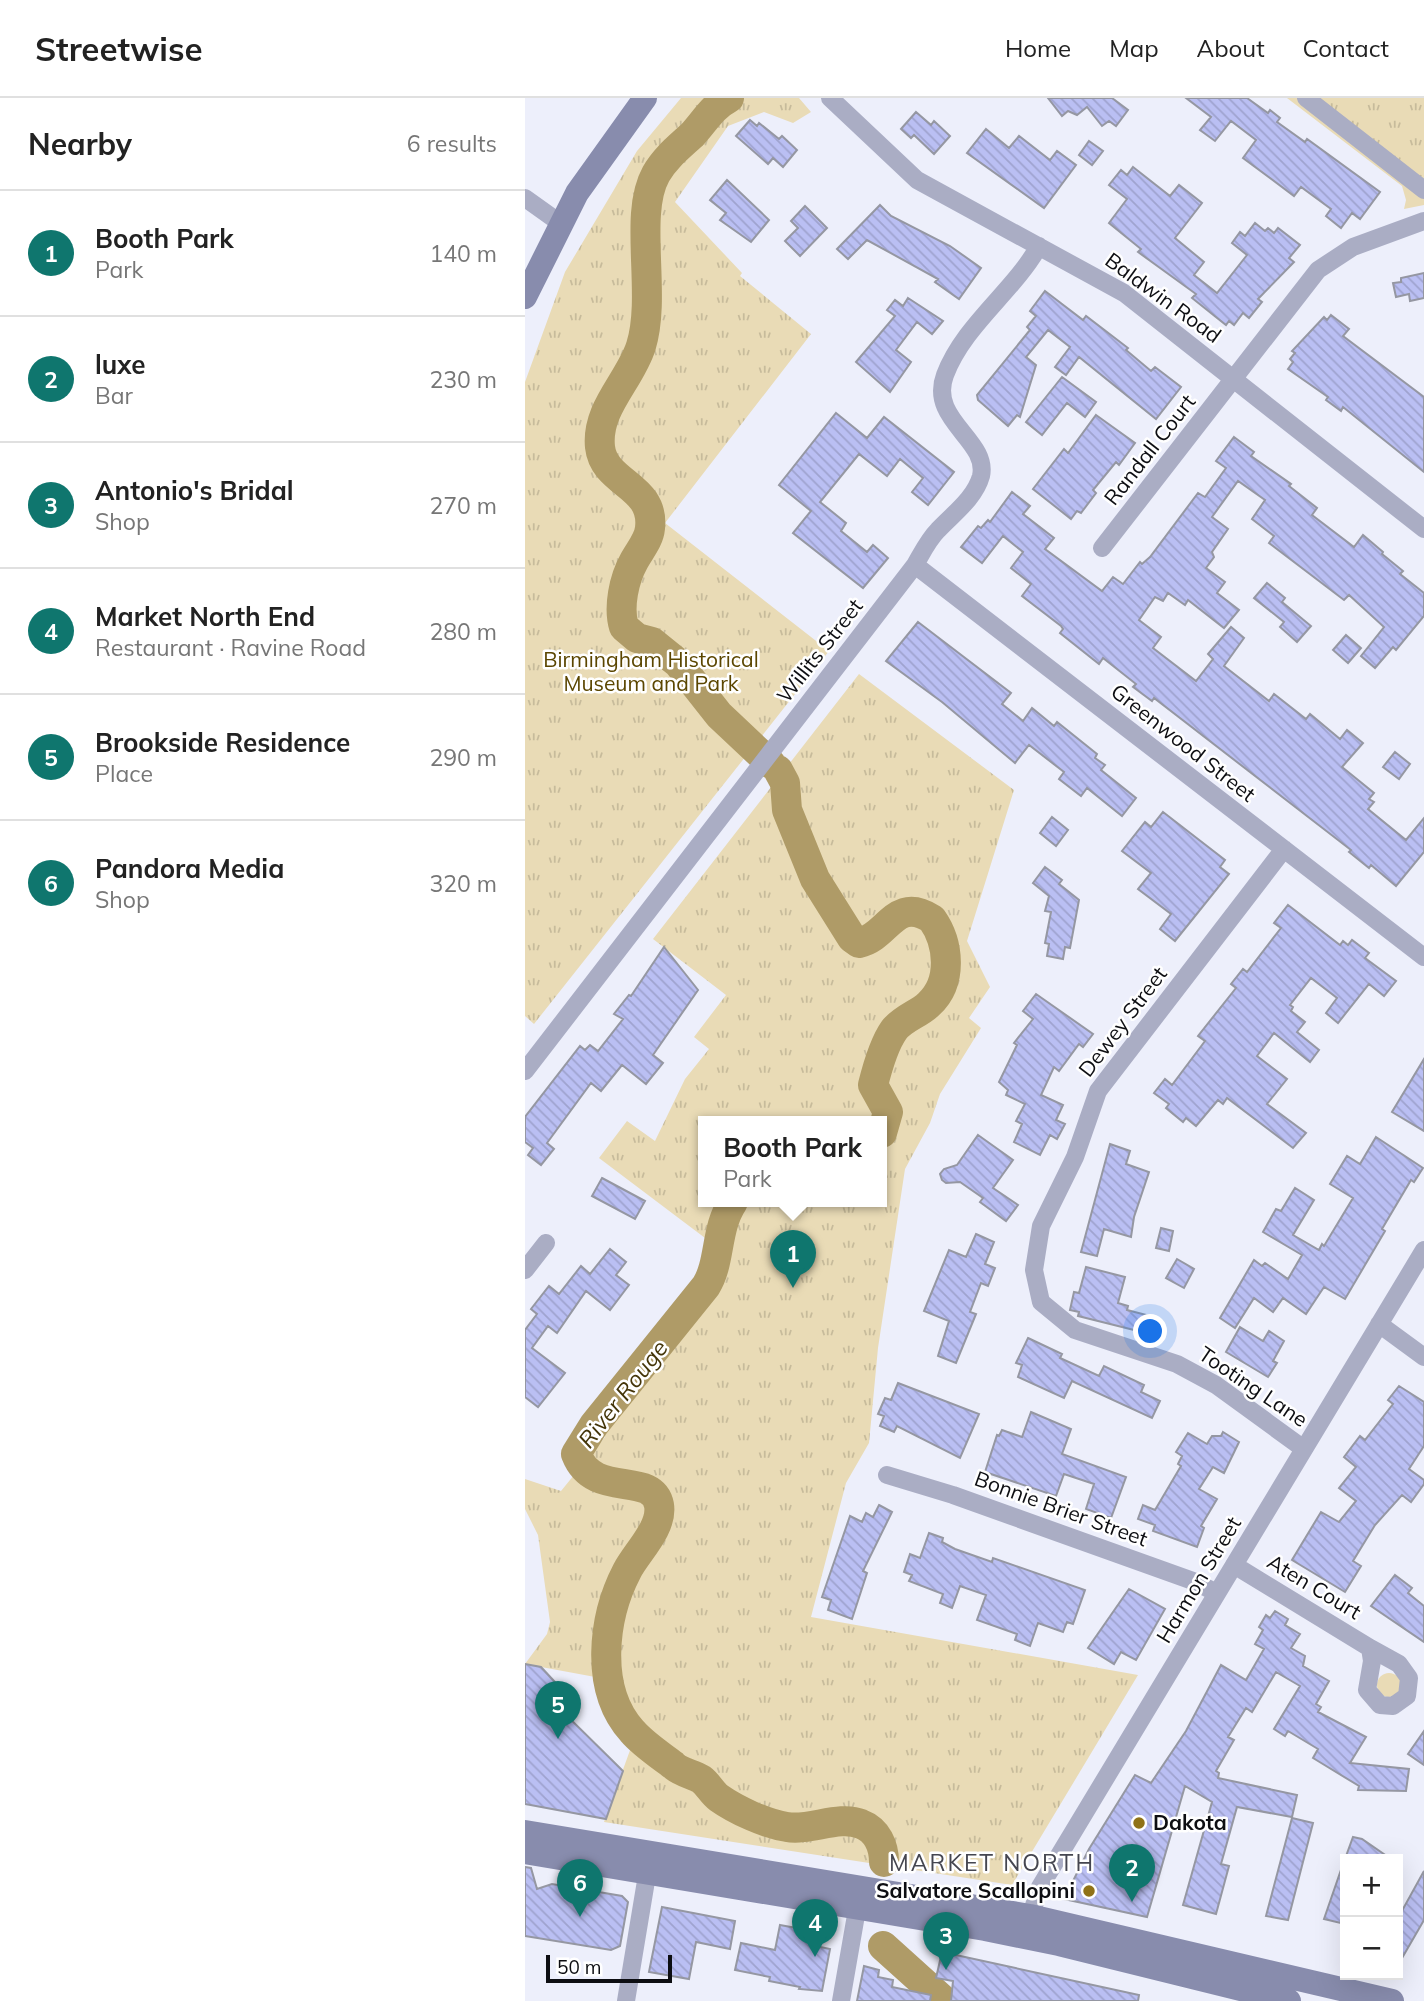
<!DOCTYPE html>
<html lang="en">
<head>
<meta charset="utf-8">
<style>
  :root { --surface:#fff; --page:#f2f2f2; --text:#222; --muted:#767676; --line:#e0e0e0; --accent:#0f766e }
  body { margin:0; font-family:Mulish,sans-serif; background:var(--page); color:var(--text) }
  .controls { position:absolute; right:21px; bottom:21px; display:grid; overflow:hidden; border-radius:0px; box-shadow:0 7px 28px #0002 }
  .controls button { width:63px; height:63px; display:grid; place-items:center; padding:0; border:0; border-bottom:2px solid var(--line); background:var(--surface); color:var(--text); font:35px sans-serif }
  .scale { position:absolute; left:21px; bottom:18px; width:126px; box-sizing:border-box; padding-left:7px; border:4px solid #0d0e12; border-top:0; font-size:19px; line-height:24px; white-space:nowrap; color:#0d0e12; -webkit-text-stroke:5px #fff; paint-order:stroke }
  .you { position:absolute; left:626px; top:1234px; width:24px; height:24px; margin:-18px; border:5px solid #fff; border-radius:50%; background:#1a73e8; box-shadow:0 0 0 10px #1a73e833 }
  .badge { display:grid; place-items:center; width:46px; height:46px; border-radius:50%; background:var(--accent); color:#fff; font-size:23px; font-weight:700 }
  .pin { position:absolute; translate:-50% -58px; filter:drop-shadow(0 2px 4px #0008) }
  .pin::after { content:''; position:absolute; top:37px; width:24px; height:21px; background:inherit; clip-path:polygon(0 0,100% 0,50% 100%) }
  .popup { position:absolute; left:173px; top:1018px; width:189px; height:91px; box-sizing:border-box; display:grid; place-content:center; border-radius:0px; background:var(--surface); filter:drop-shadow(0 2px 5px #0005); font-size:23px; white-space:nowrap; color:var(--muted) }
  .popup b { font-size:26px; color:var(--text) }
  .popup::after { content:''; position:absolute; left:50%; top:100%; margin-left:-14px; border:14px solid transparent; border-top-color:var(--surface) }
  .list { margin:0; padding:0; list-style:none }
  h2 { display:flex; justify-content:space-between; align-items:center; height:91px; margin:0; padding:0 28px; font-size:30px }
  h2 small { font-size:23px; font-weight:400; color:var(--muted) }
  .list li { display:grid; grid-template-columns:46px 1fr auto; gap:21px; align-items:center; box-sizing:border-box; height:126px; padding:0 28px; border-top:2px solid var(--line) }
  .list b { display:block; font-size:26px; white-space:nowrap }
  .list p { margin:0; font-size:23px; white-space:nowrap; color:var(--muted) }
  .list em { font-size:23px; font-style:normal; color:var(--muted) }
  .map { position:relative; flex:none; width:899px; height:1903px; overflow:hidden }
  header { display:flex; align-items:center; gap:42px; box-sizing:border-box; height:98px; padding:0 35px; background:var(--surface); border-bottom:2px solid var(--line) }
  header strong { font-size:33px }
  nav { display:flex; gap:38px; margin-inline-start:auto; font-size:24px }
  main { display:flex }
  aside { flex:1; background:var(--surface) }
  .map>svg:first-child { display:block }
  .grass { fill:#e9dbb6 }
  .park { fill:url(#park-tufts); fill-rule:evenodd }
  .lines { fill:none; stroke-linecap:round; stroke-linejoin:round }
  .river { stroke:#af9b67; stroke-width:30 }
  .building { fill:url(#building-back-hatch); stroke:#9597a2; stroke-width:2 }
  .street { stroke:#aaadc4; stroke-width:18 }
  .secondary { stroke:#888cad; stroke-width:24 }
  .poi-dot { fill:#907217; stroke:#fff; stroke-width:2.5 }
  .labels { text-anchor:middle; stroke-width:5; stroke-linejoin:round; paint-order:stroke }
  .street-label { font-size:21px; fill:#0d0e12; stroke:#fff }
  .park-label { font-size:21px; fill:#5b4600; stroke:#fff }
  .poi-label { font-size:21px; font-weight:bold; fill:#0d0e12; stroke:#fff; text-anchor:start }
  .water-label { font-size:23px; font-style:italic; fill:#443509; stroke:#fff }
  .neighbourhood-label { font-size:23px; letter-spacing:2px; fill:#454650; stroke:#fff }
</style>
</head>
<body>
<header>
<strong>Streetwise</strong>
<nav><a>Home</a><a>Map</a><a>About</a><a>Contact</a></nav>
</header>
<main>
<aside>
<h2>Nearby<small>6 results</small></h2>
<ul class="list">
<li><span class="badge">1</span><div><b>Booth Park</b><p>Park</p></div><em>140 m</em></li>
<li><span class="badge">2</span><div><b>luxe</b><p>Bar</p></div><em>230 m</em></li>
<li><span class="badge">3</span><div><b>Antonio's Bridal</b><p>Shop</p></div><em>270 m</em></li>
<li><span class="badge">4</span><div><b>Market North End</b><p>Restaurant · Ravine Road</p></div><em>280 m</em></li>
<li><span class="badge">5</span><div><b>Brookside Residence</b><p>Place</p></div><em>290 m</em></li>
<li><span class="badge">6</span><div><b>Pandora Media</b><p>Shop</p></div><em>320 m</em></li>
</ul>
</aside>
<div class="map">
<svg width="899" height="1903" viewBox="0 0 899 1903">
  <defs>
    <pattern id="park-tufts" width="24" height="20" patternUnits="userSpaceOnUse" patternTransform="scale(1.75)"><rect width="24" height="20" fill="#e9dbb6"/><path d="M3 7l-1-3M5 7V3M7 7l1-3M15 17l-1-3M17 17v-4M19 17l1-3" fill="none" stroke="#c7bb9b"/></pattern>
    <pattern id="building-back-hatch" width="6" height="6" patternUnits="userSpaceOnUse" patternTransform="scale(1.75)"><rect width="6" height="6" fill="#babff3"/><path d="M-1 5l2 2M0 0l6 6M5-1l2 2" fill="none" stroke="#9fa3cf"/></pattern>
  </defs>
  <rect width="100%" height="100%" fill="#edeffb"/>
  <path class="grass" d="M852 1587a12 12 0 1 1 24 0a12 12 0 1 1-24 0Z"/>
  <path class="park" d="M156,0H274L286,14L268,25L239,14L203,28L150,104L217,175L215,178L286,236L140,425L304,553L9,926L0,918V284L40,174L112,53Z
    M762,0H899V107L879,111L881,102L877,88Z
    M334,576L489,692L442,843L465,889L444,920L456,930L415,996L405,1025L380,1071L353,1250L344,1345L321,1385L286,1519L613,1577L487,1787L79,1724L108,1644L97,1633L81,1581L0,1566L22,1536L25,1524L13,1437L0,1411V1381L36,1393L80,1339L74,1307L158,1234L188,1146L74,1060L102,1023L130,1043L160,981L184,951L169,939L201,897L128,841ZM179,1024H357V1104H179Z"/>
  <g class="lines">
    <path class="river" d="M204,0C188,8 179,24 167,37C154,49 140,60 131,76C108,117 132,196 116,248C105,283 71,310 75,349C79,386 130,387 125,430C124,442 115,452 109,463C99,481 93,509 99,529L112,540L127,544L153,565L194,617L246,666
      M253,672L260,685L262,712L290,781L327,840L334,845C363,839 370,797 407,821C424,845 428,884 404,906C394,916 378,920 369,932C359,946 352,971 348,987L363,1014L357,1035
      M208,1104C190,1131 196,1164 181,1188L69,1327L51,1356C69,1402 127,1372 134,1407C138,1430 111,1455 102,1473C78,1519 69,1591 107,1633C118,1646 135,1657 148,1667C155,1674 167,1676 176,1681C183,1686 187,1695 194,1700C211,1712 241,1726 262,1729C285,1733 314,1717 336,1726C352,1732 359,1748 359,1764
      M358,1848L419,1903"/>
  </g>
  <path class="building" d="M523,0H587L603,12L591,28L584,23L577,28L562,9L552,17L543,13L537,18Z
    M661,0H722L743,15L745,12L755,20L752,24L780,44L782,41L855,94L835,121L827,115L816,130L801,118L806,111L776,89L769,98L718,60L731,42L706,23L690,43L675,32L686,19Z
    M391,14L406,27L409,23L425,38L409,56L389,37L386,40L376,31Z
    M225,22L232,28L234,25L254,41L257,38L272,52L258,69L248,60L243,66L211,38Z
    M461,31L484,50L494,38L525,62L532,53L551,67L519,110L442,55Z
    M564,43L578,53L567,67L554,57Z
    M608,69L645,98L654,87L677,105L650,140L679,164L669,177L692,195L722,157L707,145L715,134L720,138L730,125L740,133L743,130L749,135L753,130L775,147L764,160L769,164L733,201L737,204L724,220L718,215L709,227L704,223L701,227L667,200L671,196L613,154L616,151L584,125L602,101L584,87L596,72L602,77Z
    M202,82L244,122L226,144L195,122L201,115L185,102Z
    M355,107L366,118L425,148L456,170L434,201L410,184L413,181L342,142L323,161L312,151Z
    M280,108L302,130L275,158L260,143L273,130L266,123Z
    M899,175V200L885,203L884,196L871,199L868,185L876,184V180Z
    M520,193L558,222L561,218L603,250L601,252L626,273L630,269L656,289L631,321L554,259L541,277L530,269L545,249L523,232L501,259L511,267L495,319L492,317L483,328L453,302L452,297L505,232L502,229L511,218L505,213Z
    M383,200L418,223L407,236L392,224L371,252L386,264L365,294L331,264L370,218L362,212L370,202L378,208Z
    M806,217L824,231L818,238L899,299V374L818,309L816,313L801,302L803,299L763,271L768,264L765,261L770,255L767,253L799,219L802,222Z
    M537,279L571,304L560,319L542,305L517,337L501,324Z
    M311,315L342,340L359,319L429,374L403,407L387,394L398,380L375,361L362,378L334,356L295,404L321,425L316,433L342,454L348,447L363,460L338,490L268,435L286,413L254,387Z
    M571,317L610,345L594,367L591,364L568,392L571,395L556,415L552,413L546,421L508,391L539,351L543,355Z
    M709,339L729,354L726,358L766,386L764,388L792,410L787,417L829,449L838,437L858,454L857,456L878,473L875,476L899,495V518L871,552L868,549L850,570L836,558L859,529L824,497L819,502L744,445L749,438L727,421L740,402L713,383L687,419L703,431L687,454L689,459L681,470L700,484L692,495L714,512L699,530L663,502L660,507L643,495L638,503L630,499L614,522L636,539L628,550L671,583L688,561L683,556L706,529L719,540L699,568L744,603L749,596L781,621L785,616L815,641L822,632L838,645L817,669L849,695L844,701L849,704L843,711L881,742L899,720V754L871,788L846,767L844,770L824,754L826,752L629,600L627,603L608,589L611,586L578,560L574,566L535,535L538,531L536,528L497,498L506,486L486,470L498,454L478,438L457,465L436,449L453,428L456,430L463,422L465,424L487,394L505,408L498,416L529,440L520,451L577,493L588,479L598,486L615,464L617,466L625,459L673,395L680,399L701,370L691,363Z
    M742,485L760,500L757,504L786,528L772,544L755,529L759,524L729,500Z
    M393,524L486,595L477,606L498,623L507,610L529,628L532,624L572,656L570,660L580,667L576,672L611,700L597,718L562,690L556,698L534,681L539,674L504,647L490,665L417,604L361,563Z
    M821,537L836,550L823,565L808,552Z
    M870,654L885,666L874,681L858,669Z
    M638,714L700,762L695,769L704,776L650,843L635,831L646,816L613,791L626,775L597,753L620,724L626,729Z
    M527,719L543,732L531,748L515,735Z
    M520,769L537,782L534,786L554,802L545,850L540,849L538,861L522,858L524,846L520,845L526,814L520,813L524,798L508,785Z
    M763,807L815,847L818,843L823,847L827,842L844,855L840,860L871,883L859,898L844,886L813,925L801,915L812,900L786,880L765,907L768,909L766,913L780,924L772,934L794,952L785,964L749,935L732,958L762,981L742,1006L781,1035L768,1050L702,1000L698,1006L693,1002L671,1028L661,1020L658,1024L641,1010L644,1006L629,995L640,981L647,987L680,943L673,938L711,890L706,886L718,871L722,874L756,830L749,825Z
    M139,849L173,892L128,957L138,965L121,986L97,967L76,993L66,985L22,1045L29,1051L16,1067L3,1057L8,1050L0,1044V1019L55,948L60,952L65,947L73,953L98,921L89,916L104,897L106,898Z
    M511,896L568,936L558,949L554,946L534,973L529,969L516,997L538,1007L531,1022L540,1026L532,1041L525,1037L515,1057L489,1044L497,1026L491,1023L500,1006L481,997L483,992L474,984L492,947L489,945L508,921L498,913Z
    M899,961V1033L867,1014Z
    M453,1037L488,1062L468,1090L493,1107L481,1123L455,1104L458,1100L435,1084L421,1085L417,1082L415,1076L419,1071L432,1067Z
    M851,1039L898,1070L889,1084L886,1082L857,1131L860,1133L820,1201L799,1189L781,1216L758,1200L748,1214L729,1200L710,1230L695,1220L729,1162L737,1168L740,1165L763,1181L777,1157L738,1134L751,1111L756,1113L770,1090L789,1102L768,1137L794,1152L797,1146L799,1148L828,1100L805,1086L822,1058L835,1066Z
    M585,1046L605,1053L601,1066L624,1074L609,1119L606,1139L579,1131L572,1158L556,1154Z
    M77,1080L120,1103L110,1121L67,1098Z
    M636,1130L648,1133L644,1153L631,1150Z
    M451,1136L469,1144L460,1166L470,1170L463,1188L456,1185L445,1214L451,1216L431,1265L413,1258L424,1223L399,1213L424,1152L441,1159Z
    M85,1151L101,1164L91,1177L104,1187L85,1212L61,1193L32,1235L23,1228L7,1250L40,1275L13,1309L0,1299V1232L12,1216L6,1211L24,1188L34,1196L56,1168L65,1176Z
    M652,1161L669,1171L659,1190L641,1180Z
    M561,1169L600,1179L593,1205L603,1208L602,1212L629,1219L625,1236L553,1218L554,1214L545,1212L549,1194L554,1195Z
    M715,1229L738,1243L744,1233L759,1243L748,1263L752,1265L743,1279L701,1254Z
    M503,1240L537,1256L535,1260L574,1278L579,1268L619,1287L616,1294L635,1303L627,1320L547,1283L539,1300L493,1279L497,1267L491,1265Z
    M373,1285L454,1316L435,1360L372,1328L369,1334L355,1328L359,1318L353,1316L360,1300L366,1302Z
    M874,1288L899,1304V1348L884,1371L899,1382V1386L886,1404L877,1397L850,1427L828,1463L836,1468L820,1494L767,1462L796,1414L814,1424L831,1403L814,1390L831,1369L819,1359L835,1338L840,1342L868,1306L863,1302Z
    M506,1314L546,1331L537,1356L601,1379L586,1420L561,1411L569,1386L539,1376L531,1398L460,1374L472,1337L474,1338L477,1332L497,1339Z
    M698,1334L714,1344L699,1375L688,1369L674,1391L692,1401L676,1428L679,1430L672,1449L628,1433L630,1427L613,1421L618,1407L630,1412L656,1368L653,1366L657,1358L651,1354L663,1335L682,1346L687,1338H696Z
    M354,1407L367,1414L338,1473L342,1475L327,1521L303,1512L306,1502L297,1499L325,1418L337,1424L341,1415L348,1419Z
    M404,1435L418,1440L417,1444L430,1451L467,1464L468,1460L560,1492L548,1526L542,1524L538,1534L513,1525L505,1548L490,1542L492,1536L452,1522L461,1497L435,1488L427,1510L415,1505L418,1496L384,1483L387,1477L379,1474L385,1456L395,1460Z
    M870,1477L887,1490L883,1495L899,1508V1544L846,1508Z
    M604,1491L640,1511L611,1562L596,1554L589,1566L563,1550Z
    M750,1513L763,1521L760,1527L775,1536L766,1550L780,1558L778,1568L804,1583L791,1606L796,1609L793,1614L841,1639L825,1665L884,1671L881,1693L833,1692L834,1688L788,1660L793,1651L763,1633L760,1638L749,1631L775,1588L751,1574L727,1614L721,1610L703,1639L709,1642L691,1673L694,1675L693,1680L772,1697L767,1719L712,1709L696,1766L704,1768L691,1816L658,1807L687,1704L660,1688L622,1819L539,1801L564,1751L610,1677L626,1685L661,1633L696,1567L721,1582L739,1551L730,1546L738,1532L734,1529L741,1517L745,1520Z
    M0,1566L16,1569L43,1598L33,1609L98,1673L81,1721L0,1706Z
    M899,1633V1667L883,1656Z
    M767,1720L788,1725L763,1822L741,1818Z
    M828,1739L837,1741L866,1761H820Z
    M818,1766H820V1826L799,1821Z
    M0,1769L6,1770L12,1791L27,1786L97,1798L103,1804L95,1848L86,1852L0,1838Z
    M899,1773V1822L873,1867V1820Z
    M137,1809L210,1823L205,1851L171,1844L164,1881L124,1874Z
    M255,1827L288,1833L286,1847L305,1851L297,1893L274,1891L275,1889L244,1883L245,1879L210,1872L216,1845L250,1852Z
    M417,1854L614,1897L613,1903H426L428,1883L411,1880Z
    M339,1868L354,1872L353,1879L368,1882L367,1889L406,1897L405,1903H332Z"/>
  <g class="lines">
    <path class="street" d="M305,0L392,82L599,195L899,431
      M781,0L899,92
      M0,100L35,125
      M577,450L793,172L828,149L899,123
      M390,467L899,859
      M759,751L573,993L550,1059L516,1128L509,1172L516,1204L550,1232L652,1266L691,1287L779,1351
      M0,973L390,467C397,455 403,442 413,432C428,416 450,400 456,378C464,342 403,322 420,277C439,227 488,194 514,148
      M0,1172L21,1145
      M854,1226L899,1259
      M362,1377L428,1397L668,1483L692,1495
      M709,1467L845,1550L847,1563L842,1592L855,1607L868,1608L882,1598L884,1580L874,1566L845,1550
      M502,1829L515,1789L899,1152
      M101,1903L124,1765
      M316,1903L334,1800"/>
    <path class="secondary" d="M0,199L52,95L120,0
      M0,1734L505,1818L867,1903
      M0,1754L460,1831L534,1846L764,1903"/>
  </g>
  <g class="poi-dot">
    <circle cx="614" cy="1725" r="7"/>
    <circle cx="564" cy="1793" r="7"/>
  </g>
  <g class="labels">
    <g class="street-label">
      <text transform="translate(638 200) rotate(36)" y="7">Baldwin Road</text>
      <text transform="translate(625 352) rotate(-52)" y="7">Randall Court</text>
      <text transform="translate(295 553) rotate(-52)" y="7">Willits Street</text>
      <text transform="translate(658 645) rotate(38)" y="7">Greenwood Street</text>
      <text transform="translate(598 924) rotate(-53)" y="7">Dewey Street</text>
      <text transform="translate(728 1289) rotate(34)" y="7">Tooting Lane</text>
      <text transform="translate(536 1411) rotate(20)" y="7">Bonnie Brier Street</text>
      <text transform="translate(674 1482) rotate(-59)" y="7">Harmon Street</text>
      <text transform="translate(789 1489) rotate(31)" y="7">Aten Court</text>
    </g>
    <g class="park-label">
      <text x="126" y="569">Birmingham Historical<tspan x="126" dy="24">Museum and Park</tspan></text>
    </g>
    <g class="poi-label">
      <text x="628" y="1732">Dakota</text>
      <text x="550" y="1800" text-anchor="end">Salvatore Scallopini</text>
    </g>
    <g class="water-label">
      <text transform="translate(98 1296) rotate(-52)" y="8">River Rouge</text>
    </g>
    <g class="neighbourhood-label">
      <text x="467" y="1773">MARKET NORTH</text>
    </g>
  </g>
</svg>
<div class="controls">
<button>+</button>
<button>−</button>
</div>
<div class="scale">50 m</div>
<div class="you"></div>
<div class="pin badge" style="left:268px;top:1190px">1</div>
<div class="popup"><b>Booth Park</b>Park</div>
<div class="pin badge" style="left:607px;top:1804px">2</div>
<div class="pin badge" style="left:421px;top:1872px">3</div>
<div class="pin badge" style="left:290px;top:1859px">4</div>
<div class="pin badge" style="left:33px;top:1641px">5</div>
<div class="pin badge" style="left:55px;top:1819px">6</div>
</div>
</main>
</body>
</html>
